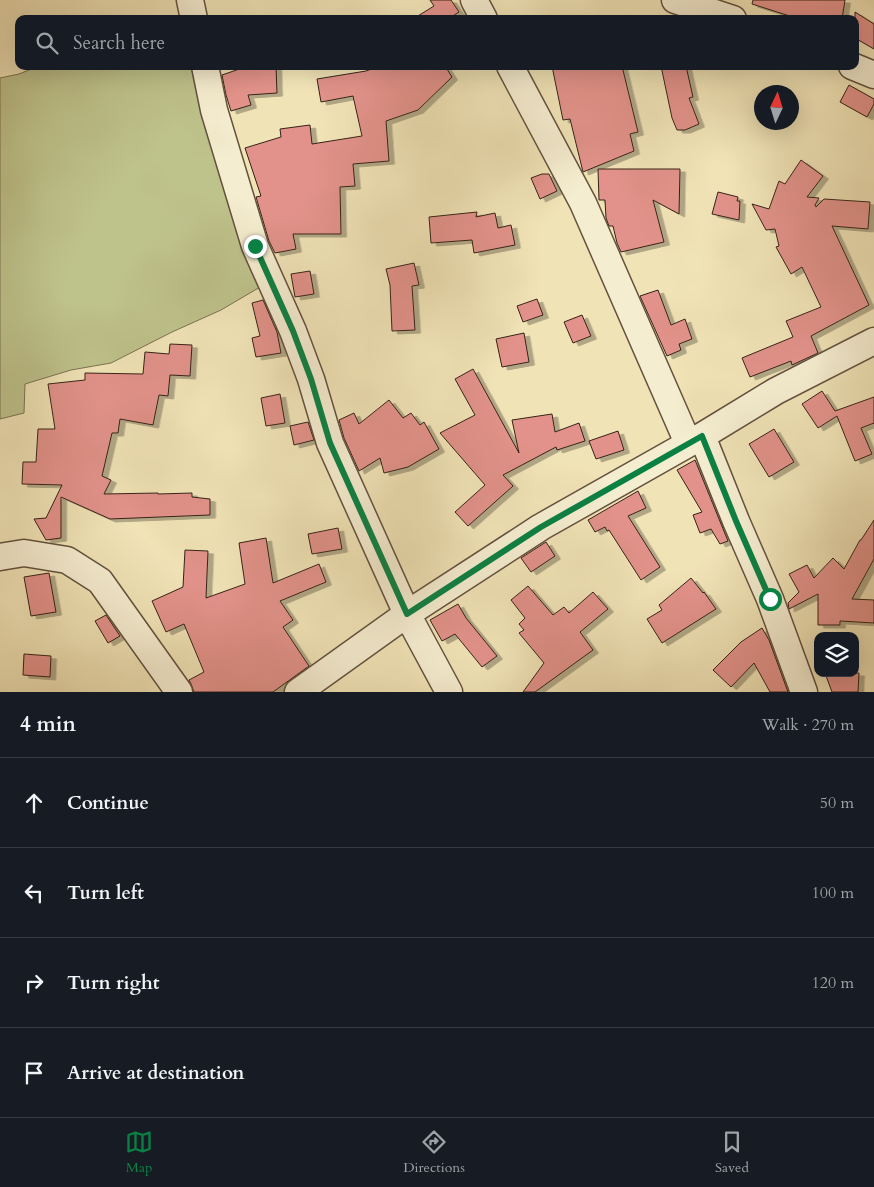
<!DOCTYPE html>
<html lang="en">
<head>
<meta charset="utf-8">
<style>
  :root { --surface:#171b24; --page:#242831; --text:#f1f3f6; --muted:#9ea1a6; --line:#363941; --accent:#0b8043 }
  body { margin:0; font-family:Cardo,serif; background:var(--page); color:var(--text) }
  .controls { position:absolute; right:15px; bottom:15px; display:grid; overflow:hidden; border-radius:10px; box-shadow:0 5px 20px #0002 }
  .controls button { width:45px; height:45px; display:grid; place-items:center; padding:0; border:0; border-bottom:1px solid var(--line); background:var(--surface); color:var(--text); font:25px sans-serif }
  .compass { position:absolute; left:754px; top:85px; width:45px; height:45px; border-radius:50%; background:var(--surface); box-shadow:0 5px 20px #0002; rotate:4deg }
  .stop { position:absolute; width:15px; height:15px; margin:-11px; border:4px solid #0b8043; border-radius:50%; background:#fff }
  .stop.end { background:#0b8043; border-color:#fff; box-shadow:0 1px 5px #0008 }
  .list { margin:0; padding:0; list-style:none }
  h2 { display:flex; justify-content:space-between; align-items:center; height:65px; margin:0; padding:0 20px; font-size:21px }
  h2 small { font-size:16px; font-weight:400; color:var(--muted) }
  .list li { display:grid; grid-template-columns:32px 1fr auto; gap:15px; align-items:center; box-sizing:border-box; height:90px; padding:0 20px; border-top:1px solid var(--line) }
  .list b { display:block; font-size:19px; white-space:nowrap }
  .list em { font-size:16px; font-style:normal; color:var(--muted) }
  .icon { flex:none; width:28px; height:28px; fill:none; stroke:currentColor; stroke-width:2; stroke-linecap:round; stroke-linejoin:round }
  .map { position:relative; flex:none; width:874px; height:692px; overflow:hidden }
  .search { position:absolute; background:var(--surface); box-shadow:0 5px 20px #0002; left:15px; right:15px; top:15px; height:55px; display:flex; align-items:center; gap:12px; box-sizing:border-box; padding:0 18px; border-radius:10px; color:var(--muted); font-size:19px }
  .sheet { height:425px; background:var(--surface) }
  nav { display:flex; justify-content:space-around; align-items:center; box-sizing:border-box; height:70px; border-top:1px solid var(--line); background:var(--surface); font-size:14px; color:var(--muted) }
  nav a { display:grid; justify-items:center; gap:2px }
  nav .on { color:var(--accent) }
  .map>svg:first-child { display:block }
  .green { fill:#bec28b; stroke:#7a7251 }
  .building { fill:#e2928a; stroke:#362217; filter:url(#shadow) }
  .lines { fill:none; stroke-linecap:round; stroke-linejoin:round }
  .minor-casing { stroke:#64523f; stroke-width:29 }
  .minor { stroke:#f5edd0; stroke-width:26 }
  .route { stroke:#0b8043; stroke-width:6 }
</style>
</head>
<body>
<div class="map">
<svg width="874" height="692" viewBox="0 0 874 692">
  <defs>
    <filter id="shadow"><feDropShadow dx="5.5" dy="3" stdDeviation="0" flood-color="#0004"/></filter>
  </defs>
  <rect width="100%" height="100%" fill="#f0e3b6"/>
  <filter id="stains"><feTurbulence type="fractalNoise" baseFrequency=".004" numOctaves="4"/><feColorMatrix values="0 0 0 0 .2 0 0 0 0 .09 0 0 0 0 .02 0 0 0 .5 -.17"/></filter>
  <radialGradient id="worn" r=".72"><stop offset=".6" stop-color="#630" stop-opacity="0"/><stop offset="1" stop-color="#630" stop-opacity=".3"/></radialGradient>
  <path class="green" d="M39,66H195L267,283L221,310L172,332L111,363L71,370L25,384L24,413L0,419V78L19,74Z"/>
  <path class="building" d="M430,0H451L459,12L448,19H413L434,6Z
    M753,0H845L842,19H799L752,4Z
    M855,12L874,24V49L855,38Z
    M248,66H276L277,93L248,95L251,105L231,111L226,95L222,75Z
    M380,66H445L452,77L418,110L386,121L389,161L353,164L355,186L340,187L341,234H293L296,249L275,253L269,241L256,197L261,196L245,148L281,137L280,129L310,125L312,144L362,136L353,96L321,102L317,79L366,71Z
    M552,66H622L638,132L630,134L634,151L583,172L570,119L563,120Z
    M661,66H686L693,97L689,98L699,124L685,130H677L672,118Z
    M849,85L874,99V104L867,117L840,102Z
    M801,160L823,176L807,197L819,198L815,205L816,207L824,199L870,202L868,229L832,226L869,305L811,336L818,353L792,365L791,361L750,377L742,358L793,337L786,321L821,307L802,267L791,274L776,247L779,246L775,229L766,230L752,204L769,209L779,181L785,184Z
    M598,169H680L679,214L653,200L664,242L621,252L617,243L613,226H609L606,218L605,200H599Z
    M542,174H549L557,191L540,199L531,178Z
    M718,192L738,197L737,201H740L739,220L712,214Z
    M477,212L476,217L495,213L498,228L511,225L515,245L474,253L472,240L431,243L429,217Z
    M414,263L419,285L412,286L415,330L392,331L390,285L386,269Z
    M310,271L314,294L295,297L291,274Z
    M658,290L671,325L685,319L692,339L679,344L681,350L667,356L640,296Z
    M537,299L543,315L523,322L517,306Z
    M263,300L277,332L281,353L256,357L252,338L260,336L252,303Z
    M582,315L591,336L573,343L564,322Z
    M524,333L529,362L502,367L496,339Z
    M170,344L192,345L190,376L170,375L168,396L159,395L153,425L120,419L118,433H112L102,476L111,480L104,494L158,493V494L192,493V497L210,499V515L110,519L61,497V538L46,540L34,519L46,518L62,485L22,484L23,462H36L38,429H55L48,384L85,380V373L143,374L145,352L169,354Z
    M473,369L519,453L512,420L552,414L555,432L579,423L585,441L557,450L556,447L503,475L513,486L468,526L455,512L485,485L440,433L475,415L455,379Z
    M822,391L835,411L874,397V423L861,428L872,454L855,461L837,416L818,428L802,404Z
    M280,394L285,423L266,426L261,398Z
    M389,400L403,418L411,413L420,425L424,422L439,449L408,467L384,473L380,458L359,471L344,438L339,420L354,413L359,424Z
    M308,422L314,440L294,445L290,426Z
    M774,429L794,462L769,477L749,444Z
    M618,431L624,450L596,459L589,441Z
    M695,460L728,541L720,544L711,529L700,533L693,515L702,512L677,470Z
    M638,491L646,508L628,516L660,567L641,580L609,530L607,531L605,527L595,532L588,520Z
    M874,520V559L852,599L874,600V623L840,621V625H818V594L789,609L788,603L799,592L789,574L807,565L814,578L833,558L844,569L860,540H861Z
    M338,528L342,549L312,554L308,534Z
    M266,538L273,583L319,564L326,582L280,601L293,620L283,627L309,666L273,692H194L191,684L189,680L204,672L184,624L166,632L152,601L183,587L185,550L208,551L206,598L245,584L239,543Z
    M546,542L555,556L531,572L521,558Z
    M49,573L56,612L31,616L24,577Z
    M691,578L703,593L704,592L716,609L662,643L647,619L662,610L659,605Z
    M528,586L553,615L564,607L569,613L593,592L608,609L580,632L593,650L535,692H523L544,663L519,633L524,630L519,624L525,618L511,600Z
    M458,604L466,618L497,656L482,667L455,634L442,641L430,620Z
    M106,615L120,636L108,643L95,621Z
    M762,628L769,640L788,692H770L754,663L731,687L713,670L741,642Z
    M24,654L51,656L50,677L23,675Z
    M825,673H859L858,692H832Z"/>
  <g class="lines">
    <defs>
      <path id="minor" d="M190,0L194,19
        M474,0L484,19
        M675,0L733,19
        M205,66L214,110L255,246L293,331L311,379L330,443L407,614L449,692
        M510,66L583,203L688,443
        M852,66L874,75
        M702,436L736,521L770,599L804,692
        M0,557L24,553L67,560L100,581L179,692
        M298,692L407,614L541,527L702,436L776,391L874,341"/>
    </defs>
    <use href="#minor" class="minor-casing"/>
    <use href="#minor" class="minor"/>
  </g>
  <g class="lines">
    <path class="route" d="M255,246L293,331L311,379L330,443L407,614L541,527L702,436L736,521L770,599"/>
  </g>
  <rect width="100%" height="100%" filter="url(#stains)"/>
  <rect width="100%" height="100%" fill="url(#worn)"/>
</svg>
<div class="controls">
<button><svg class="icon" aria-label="layers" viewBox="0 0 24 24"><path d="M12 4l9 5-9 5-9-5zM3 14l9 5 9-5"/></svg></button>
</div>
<svg class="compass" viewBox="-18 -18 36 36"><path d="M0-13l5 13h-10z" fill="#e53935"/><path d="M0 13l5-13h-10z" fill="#9ea1a6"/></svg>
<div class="stop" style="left:770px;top:599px"></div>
<div class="stop end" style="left:255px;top:246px"></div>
<div class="search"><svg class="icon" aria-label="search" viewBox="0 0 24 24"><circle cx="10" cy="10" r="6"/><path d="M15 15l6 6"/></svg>Search here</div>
</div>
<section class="sheet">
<h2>4 min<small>Walk · 270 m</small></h2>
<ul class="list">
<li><svg class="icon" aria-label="ahead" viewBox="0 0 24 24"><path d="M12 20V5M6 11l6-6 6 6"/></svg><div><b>Continue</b></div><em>50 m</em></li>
<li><svg class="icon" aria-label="left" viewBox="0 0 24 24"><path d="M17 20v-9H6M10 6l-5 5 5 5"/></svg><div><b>Turn left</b></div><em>100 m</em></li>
<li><svg class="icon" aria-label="right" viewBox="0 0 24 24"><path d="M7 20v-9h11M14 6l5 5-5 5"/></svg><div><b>Turn right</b></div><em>120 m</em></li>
<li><svg class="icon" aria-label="arrive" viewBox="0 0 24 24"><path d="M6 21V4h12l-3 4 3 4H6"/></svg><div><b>Arrive at destination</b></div></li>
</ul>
</section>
<nav>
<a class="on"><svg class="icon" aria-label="map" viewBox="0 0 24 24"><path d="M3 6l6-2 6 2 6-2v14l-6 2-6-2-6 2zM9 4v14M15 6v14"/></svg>Map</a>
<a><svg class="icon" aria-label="directions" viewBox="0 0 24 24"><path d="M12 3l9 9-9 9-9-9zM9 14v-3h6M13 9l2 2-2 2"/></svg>Directions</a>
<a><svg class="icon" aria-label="saved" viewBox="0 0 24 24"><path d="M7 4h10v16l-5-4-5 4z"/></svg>Saved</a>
</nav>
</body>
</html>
